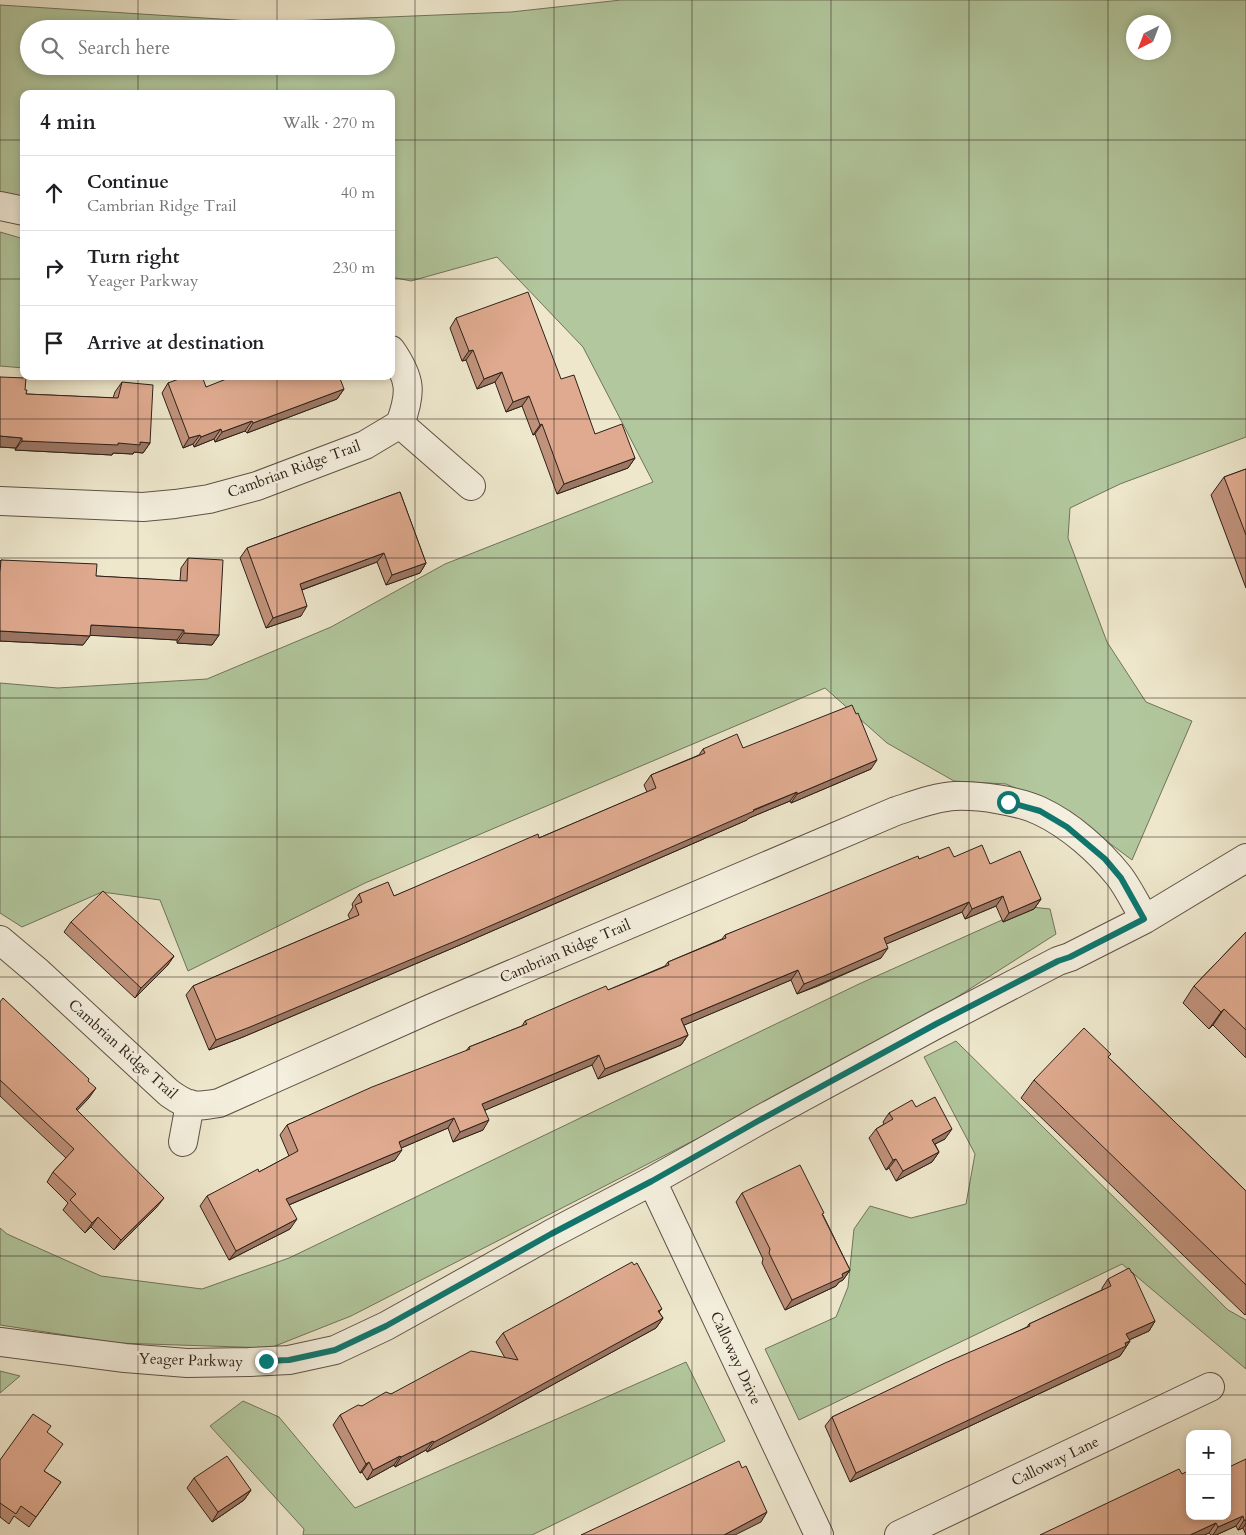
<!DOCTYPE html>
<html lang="en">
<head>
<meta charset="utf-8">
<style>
  :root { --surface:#fff; --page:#f6f6f6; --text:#202124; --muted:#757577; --line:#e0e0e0 }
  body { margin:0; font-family:Cardo,serif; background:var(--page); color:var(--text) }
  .controls { position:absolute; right:15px; bottom:15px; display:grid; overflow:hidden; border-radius:10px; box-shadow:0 2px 8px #0003 }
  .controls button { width:45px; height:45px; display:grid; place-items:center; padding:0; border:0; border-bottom:1px solid var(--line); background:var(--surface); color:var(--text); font:25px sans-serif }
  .compass { position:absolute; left:1126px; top:15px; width:45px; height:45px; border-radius:50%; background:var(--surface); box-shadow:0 2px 8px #0003; rotate:222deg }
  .stop { position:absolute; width:15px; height:15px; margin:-11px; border:4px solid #0f766e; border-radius:50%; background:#fff }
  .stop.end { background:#0f766e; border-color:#fff; box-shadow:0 1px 5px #0008 }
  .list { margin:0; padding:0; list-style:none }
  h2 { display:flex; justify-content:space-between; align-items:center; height:65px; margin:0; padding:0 20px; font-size:21px }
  h2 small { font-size:16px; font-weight:400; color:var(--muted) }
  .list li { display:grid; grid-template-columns:32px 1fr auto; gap:15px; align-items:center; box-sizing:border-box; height:75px; padding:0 20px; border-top:1px solid var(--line) }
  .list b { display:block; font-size:19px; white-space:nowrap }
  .list p { margin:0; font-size:16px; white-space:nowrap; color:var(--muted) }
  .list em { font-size:16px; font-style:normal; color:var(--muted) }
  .icon { flex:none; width:28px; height:28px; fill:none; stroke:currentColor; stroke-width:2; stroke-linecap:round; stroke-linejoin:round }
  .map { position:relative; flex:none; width:1246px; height:1535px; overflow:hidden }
  .search { position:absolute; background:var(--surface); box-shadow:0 2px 8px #0003; left:20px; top:20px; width:375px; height:55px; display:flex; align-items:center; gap:12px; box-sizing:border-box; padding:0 18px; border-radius:28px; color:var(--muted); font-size:19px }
  .panel { position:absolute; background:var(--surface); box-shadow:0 2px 8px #0003; left:20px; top:90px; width:375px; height:290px; border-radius:10px }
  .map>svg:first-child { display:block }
  .green { fill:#b2c79d; stroke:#70745c; fill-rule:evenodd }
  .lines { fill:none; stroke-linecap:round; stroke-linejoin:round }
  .minor-casing { stroke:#5e5246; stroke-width:30 }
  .minor { stroke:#f4efde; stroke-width:28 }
  .wall { fill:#c0927b; stroke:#2e211a }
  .shaded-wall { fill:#9c7764; stroke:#2e211a }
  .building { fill:#dfaa8f; stroke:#2e211a }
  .route { stroke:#0f766e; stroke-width:6 }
  .grid { fill:none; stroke:#2e211a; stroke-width:1; stroke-opacity:0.55 }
  .labels { text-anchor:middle; stroke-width:4.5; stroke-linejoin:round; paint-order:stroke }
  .street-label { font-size:15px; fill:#2e211a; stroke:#f4efde }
</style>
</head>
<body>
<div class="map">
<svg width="1246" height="1535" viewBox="0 0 1246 1535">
  <rect width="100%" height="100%" fill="#eee7cc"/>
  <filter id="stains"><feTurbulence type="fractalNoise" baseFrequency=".004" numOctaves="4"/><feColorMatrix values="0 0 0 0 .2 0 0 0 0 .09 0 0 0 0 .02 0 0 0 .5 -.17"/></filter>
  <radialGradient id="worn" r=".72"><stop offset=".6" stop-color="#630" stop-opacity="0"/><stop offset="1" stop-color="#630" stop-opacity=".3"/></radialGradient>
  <path class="green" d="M621,0H1246V437L1120,484L1070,508L1068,538L1107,642L1146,702L1192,721L1132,860L1064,809L1006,784L954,781L887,743L825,688L365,883L188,971L160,900L102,892L22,927L0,913V683L58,688L207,679L331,627L445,564L653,482L583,347L497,257L411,281L391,277V94H24V204L0,199V5L266,22L511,12ZM1134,22H1164V52H1134ZM29,29H386V66H29Z
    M0,232L24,239V368L0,366Z
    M1031,907L1050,909L1056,934L888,1041L351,1316L270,1348L117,1343L0,1325V1228L7,1234L101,1276L202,1289L289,1258L859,984Z
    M956,1041L1228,1310L1246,1320V1369L1122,1264L799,1420L765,1349L836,1317L848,1287L854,1229L870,1206L911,1218L966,1204L975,1154L924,1057Z
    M686,1362L725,1441L532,1535H303L304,1529L210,1426L243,1401L279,1417L355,1508Z
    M0,1371L20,1376L0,1393Z"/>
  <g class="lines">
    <defs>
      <path id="minor" d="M0,206L24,211
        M391,350C411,379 412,392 400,424
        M0,501L143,507L175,504L209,499L257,486L365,445L400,424L471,486
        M0,940L38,972L169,1093C190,1108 194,1107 219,1103L432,1008L896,811C915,805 935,797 955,796C979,795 1019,801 1040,811C1070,825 1099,851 1119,876C1129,889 1136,905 1145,919
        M183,1142L190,1104
        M652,1181L819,1535
        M0,1342L125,1358L187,1363L249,1362L289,1360L335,1350L386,1326L551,1234L652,1181L758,1121L937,1024L1058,961L1070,957L1145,919L1246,858
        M899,1535L1210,1387"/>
    </defs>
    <use href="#minor" class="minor-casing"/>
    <use href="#minor" class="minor"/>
  </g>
  <path class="wall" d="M456,318L561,379L595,434L635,458L628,468L557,494L535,434L533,435L522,406L506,412L495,382L477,389L466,360L462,361L450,328Z
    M0,377L25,390L26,394L113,398L115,392L122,382L150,443L143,453L134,452L133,454L113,453L112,455L15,450L16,448L0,447Z
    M168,383L206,387L344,389L337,399L247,433L245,431L215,442L214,439L194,447L193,444L183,448L162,393Z
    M1246,469V588L1211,495L1224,477Z
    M400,492L426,563L420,573L386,585L377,562L302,590L301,616L266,628L240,558L247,548Z
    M188,558L219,635L212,645L177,643V640L90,635L83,645L0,641V561L1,560L96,576L180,581L181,568Z
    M743,748L871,769L791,803L790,801L749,818L747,820L460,945L243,1037L209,1050L186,995L193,986L350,919L348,915L353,907L352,904L359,894L394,896L539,838L647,792L644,785L651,775L699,755L703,749Z
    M954,857L990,864L1041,899L1034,909L1003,922L996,906L965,919L962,912L886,944L881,958L818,986L797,994L791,980L684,1025L688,1035L681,1045L653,1057L598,1079L592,1065L485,1110L483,1130L453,1142L448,1128L401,1148L395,1160L289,1205L290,1229L229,1260L200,1206L207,1196L259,1172L289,1156L280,1135L287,1125L466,1051L469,1047L522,1026L525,1021L608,990L665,966L668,962L722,939L725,935L919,859Z
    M71,922L174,956L167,966L135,998L64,932Z
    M1246,932V1058L1213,1025L1209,1029L1183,1003L1194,986Z
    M0,1002L88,1081L89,1098L77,1110L157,1207L114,1250L91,1227L85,1233L63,1210L68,1203L47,1182L53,1172L66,1158L0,1096Z
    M1108,1057L1246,1191V1314L1245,1315L1021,1098L1034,1080Z
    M916,1107L945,1139L935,1144L939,1152L932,1162L896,1181L889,1168L886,1170L869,1138L876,1129L884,1124L883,1122L889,1113Z
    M742,1193L823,1215L850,1270L843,1280L839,1282L836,1286L785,1310L762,1263L763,1259L736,1202Z
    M1108,1279L1155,1321L1149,1331L1129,1340L1130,1341L1120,1356L850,1482L825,1426L832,1417L1027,1327L1029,1324L1102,1290V1288Z
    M662,1309L659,1312L663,1318L656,1328L483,1423L427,1452L426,1450L395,1467L394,1465L367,1480L362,1472L360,1473L333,1425L340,1415L391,1394L505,1358L496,1342L503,1333Z
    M47,1432L44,1471L61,1482L29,1527L14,1516L9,1524L0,1517V1460Z
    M1246,1459V1535L1243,1528L1238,1530L1236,1526L1216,1535H1211L1209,1533L1204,1535H1040L1190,1516Z
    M194,1478L251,1490L244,1500L212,1522L187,1488Z"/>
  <path class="shaded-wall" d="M473,350L466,360L462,361L469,351Z
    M502,372L495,382L477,389L484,379Z
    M344,389L337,399L247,433L253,423Z
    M529,396L522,406L506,412L513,402Z
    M252,421L245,431L215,442L222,432Z
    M542,424L535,434L533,435L540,425Z
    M221,429L214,439L194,447L201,437Z
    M200,435L193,444L183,448L189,438Z
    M0,436L22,438L16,448L0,447Z
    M22,441L118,443L140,442L150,443L143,453L134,452L133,454L113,453L112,455L15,450Z
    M635,458L628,468L557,494L564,484Z
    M384,553L377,562L293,593L300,584Z
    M426,563L420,573L386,585L392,575Z
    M307,606L301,616L266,628L273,618Z
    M91,625L184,630L177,640L84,635Z
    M0,631L90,636L83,645L0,641Z
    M184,633L219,635L212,645L177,643Z
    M877,760L871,769L791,803L797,794Z
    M797,792L790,801L749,818L747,820L460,945L243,1037L209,1050L216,1040Z
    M1003,896L996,906L965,919L972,909Z
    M1041,899L1034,909L1003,922L1009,913Z
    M969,902L962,912L877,948L884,938Z
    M888,948L881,958L797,994L804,984Z
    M174,956L167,966L135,998L141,988Z
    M798,970L791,980L675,1029L681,1019Z
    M1224,1009L1213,1025L1209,1029L1221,1012Z
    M688,1035L681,1045L598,1079L605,1069Z
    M599,1055L592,1065L476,1114L482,1104Z
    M96,1088L89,1098L69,1119L76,1109Z
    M454,1118L448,1128L392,1152L399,1142Z
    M489,1120L483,1130L453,1142L460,1132Z
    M952,1129L945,1139L925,1149L932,1140Z
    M402,1150L395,1160L279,1209L286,1199Z
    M939,1152L932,1162L896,1181L903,1171Z
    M896,1159L889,1168L886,1170L893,1160Z
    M164,1198L157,1207L114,1250L121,1240Z
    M98,1217L91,1227L85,1233L92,1223Z
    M297,1219L290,1229L229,1260L236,1251Z
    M850,1270L843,1280L839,1282L836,1286L785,1310L792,1300Z
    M663,1318L656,1328L483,1423L427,1452L434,1442Z
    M1155,1321L1149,1331L1120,1344L1126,1334Z
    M1130,1341L1120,1356L850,1482L856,1473Z
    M433,1441L426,1450L395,1467L401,1457Z
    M400,1456L394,1465L367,1480L373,1470Z
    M369,1462L362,1472L360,1473L366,1464Z
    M251,1490L244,1500L212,1522L218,1512Z
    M767,1512L761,1522L735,1535H724Z
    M1243,1516L1236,1526L1216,1535H1213L1218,1527Z
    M1244,1520H1246V1523L1243,1528L1238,1530Z
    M1216,1523L1209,1533L1204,1535H1190Z"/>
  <path class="building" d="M528,292L561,379L574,375L595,434L622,424L635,458L564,484L542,424L540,425L529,396L513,402L502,372L484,379L473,350L469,351L456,318Z
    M187,376H202L206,387L234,376H339L344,389L253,423L252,421L222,432L221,429L201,437L200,435L189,438L168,383Z
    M0,377L26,378L25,390H27L26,394L118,398L122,382L153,385L150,443L140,442V445L118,443V445L22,441V438L0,436Z
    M1246,469V535L1224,477Z
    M400,492L426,563L392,575L384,553L300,584L307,606L273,618L247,548Z
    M188,558L223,560L219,635L184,633V630L91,625L90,636L0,631V572L1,560L97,564L96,576L187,581Z
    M852,705L856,714L858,713L877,760L797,794V792L753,810L754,811L467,936L250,1027L216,1040L193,986L359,915L355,905L362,902L359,894L388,882L394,896L538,834L539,838L656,788L651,775L705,753L703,749L737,734L743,748Z
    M982,845L990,864L1020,851L1041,899L1009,913L1003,896L972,909L969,902L884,938L888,948L824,976L804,984L798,970L681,1019L688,1035L659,1047L605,1069L599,1055L482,1104L489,1120L460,1132L454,1118L399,1142L402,1150L286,1199L297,1219L236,1251L207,1196L258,1169L259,1172L298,1151L287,1125L372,1087L470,1049L469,1047L527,1024L525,1021L573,1000L606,986L608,990L669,965L668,962L726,938L725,935L918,856L919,859L949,847L954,857Z
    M103,891L174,956L141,988L71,922Z
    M1246,932V1030L1224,1009L1221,1012L1194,986Z
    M3,998L89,1079L88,1081L96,1088L76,1109L164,1198L121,1240L98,1217L92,1223L70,1200L76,1194L53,1172L74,1149L0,1080V1002Z
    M1084,1028L1111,1054L1108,1057L1246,1191V1285L1034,1080Z
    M935,1097L952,1129L932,1140L939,1152L903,1171L896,1159L893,1160L876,1129L893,1119L889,1113L912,1100L916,1107Z
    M800,1165L824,1213L822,1214L850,1270L842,1274L843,1277L792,1300L769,1253L770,1249L742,1193Z
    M632,1262L634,1265L637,1263L662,1309L658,1311L663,1318L490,1413L434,1442L433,1441L401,1457L400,1456L373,1470L369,1462L366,1464L340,1415L358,1405L362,1406L386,1392L391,1394L471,1351L518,1360L503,1333Z
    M1129,1268L1132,1273H1133L1155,1321L1126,1334L1130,1341L1125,1343L1126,1346L856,1473L832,1417L945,1363L1030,1326L1029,1324L1111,1286L1108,1279Z
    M33,1414L51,1426L47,1432L63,1444L44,1471L61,1482L36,1517L21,1506L16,1514L0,1503V1460Z
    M227,1456L251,1490L218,1512L194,1478Z
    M1246,1459V1520H1244L1243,1516L1218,1527L1216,1523L1190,1535H1040L1179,1469L1182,1474L1190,1470V1516H1227V1468Z
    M739,1461L742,1468L746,1466L767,1512L724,1535H581Z"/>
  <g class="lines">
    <path class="route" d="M266,1361L289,1360L335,1350L386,1326L551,1234L652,1181L758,1121L936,1024L1058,961L1070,957L1144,919L1121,878L1105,859L1067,827L1040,811L1008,802"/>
  </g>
  <path class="grid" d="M138,0V29M277,0V29M415,0V1535M554,0V1535M692,0V1535M831,0V1535M969,0V1535M1108,0V1535M138,66V94M277,66V94M0,140H24M391,140H1246M0,279H24M391,279H1246M138,376V1535M277,376V1535M0,419H1246M0,558H1246M0,698H1246M0,837H1246M0,977H1246M0,1116H1246M0,1256H1246M0,1395H1246"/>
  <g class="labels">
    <g class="street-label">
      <text transform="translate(294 469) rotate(-20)" y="5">Cambrian Ridge Trail</text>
      <text transform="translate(565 951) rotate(-23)" y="5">Cambrian Ridge Trail</text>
      <text transform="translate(123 1049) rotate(42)" y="5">Cambrian Ridge Trail</text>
      <text transform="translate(736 1358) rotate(65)" y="5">Calloway Drive</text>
      <text transform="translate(191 1360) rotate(2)" y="5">Yeager Parkway</text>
      <text transform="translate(1055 1461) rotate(-26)" y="5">Calloway Lane</text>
    </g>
  </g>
  <rect width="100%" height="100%" filter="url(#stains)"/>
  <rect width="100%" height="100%" fill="url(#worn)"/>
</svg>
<div class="controls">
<button>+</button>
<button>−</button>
</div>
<svg class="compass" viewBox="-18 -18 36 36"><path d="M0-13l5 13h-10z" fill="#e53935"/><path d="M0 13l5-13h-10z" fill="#757577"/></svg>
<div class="stop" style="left:1008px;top:802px"></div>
<div class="stop end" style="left:266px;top:1361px"></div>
<div class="search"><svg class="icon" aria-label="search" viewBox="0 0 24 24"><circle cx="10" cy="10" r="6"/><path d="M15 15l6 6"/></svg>Search here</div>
<section class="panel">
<h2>4 min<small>Walk · 270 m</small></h2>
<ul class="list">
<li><svg class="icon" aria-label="ahead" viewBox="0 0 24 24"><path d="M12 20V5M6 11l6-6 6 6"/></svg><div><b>Continue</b><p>Cambrian Ridge Trail</p></div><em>40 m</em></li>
<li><svg class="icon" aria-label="right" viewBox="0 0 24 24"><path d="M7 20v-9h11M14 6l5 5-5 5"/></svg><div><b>Turn right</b><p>Yeager Parkway</p></div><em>230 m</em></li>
<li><svg class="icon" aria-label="arrive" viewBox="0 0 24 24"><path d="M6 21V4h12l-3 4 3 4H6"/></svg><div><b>Arrive at destination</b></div></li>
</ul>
</section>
</div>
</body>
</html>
